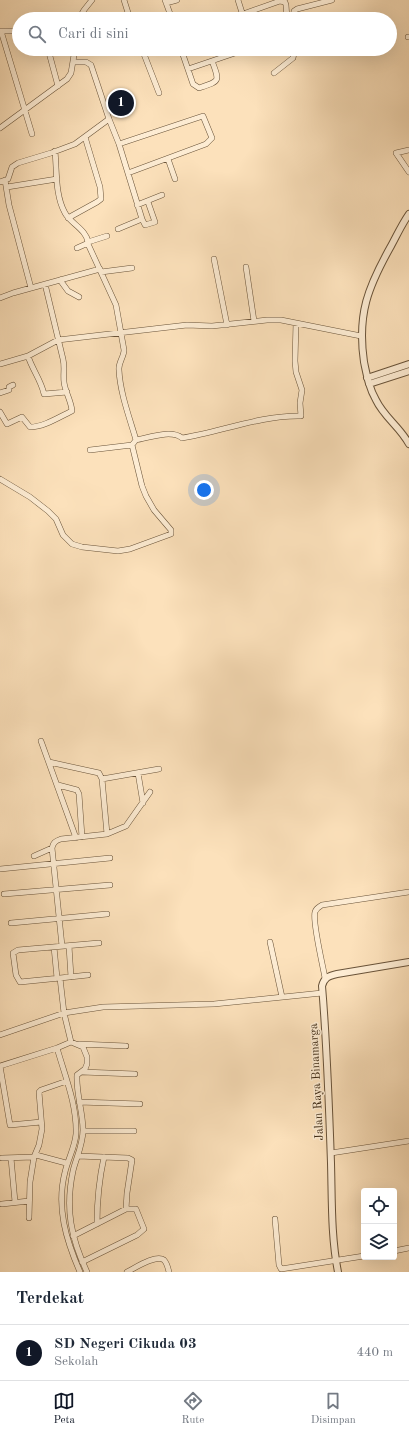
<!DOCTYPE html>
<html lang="id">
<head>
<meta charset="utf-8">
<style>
  :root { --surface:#fff; --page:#f6f6f7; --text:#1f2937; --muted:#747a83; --line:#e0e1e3; --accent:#111827 }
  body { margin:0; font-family:"Old Standard TT",serif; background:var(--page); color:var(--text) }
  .controls { position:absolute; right:12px; bottom:12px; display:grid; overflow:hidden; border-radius:4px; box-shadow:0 4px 16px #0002 }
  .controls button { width:36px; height:36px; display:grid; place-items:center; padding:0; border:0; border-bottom:1px solid var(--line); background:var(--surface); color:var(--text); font:20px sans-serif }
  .you { position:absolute; left:204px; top:490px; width:14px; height:14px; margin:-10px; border:3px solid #fff; border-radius:50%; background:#1a73e8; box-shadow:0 0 0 6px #1a73e833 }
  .badge { display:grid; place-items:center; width:26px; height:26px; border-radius:50%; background:var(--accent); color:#fff; font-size:13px; font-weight:700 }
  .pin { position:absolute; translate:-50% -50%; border:2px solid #fff; box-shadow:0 1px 4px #0006 }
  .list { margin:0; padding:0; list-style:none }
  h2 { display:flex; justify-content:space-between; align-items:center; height:52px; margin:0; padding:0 16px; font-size:17px }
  h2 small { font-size:13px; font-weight:400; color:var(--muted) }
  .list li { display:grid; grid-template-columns:26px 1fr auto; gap:12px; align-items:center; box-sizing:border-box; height:56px; padding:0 16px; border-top:1px solid var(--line) }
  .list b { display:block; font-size:15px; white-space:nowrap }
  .list p { margin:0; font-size:13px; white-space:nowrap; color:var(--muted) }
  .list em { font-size:13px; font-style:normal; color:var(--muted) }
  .icon { flex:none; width:22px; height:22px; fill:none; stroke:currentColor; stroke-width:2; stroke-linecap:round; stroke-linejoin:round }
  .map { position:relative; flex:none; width:409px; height:1272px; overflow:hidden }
  .search { position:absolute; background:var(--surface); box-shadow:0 4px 16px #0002; left:12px; right:12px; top:12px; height:44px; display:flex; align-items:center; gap:10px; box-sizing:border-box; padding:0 14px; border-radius:22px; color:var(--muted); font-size:15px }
  .sheet { height:108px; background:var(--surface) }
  nav { display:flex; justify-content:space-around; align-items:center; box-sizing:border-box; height:56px; border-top:1px solid var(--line); background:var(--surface); font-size:11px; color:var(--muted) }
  nav a { display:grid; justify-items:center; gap:2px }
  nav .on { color:var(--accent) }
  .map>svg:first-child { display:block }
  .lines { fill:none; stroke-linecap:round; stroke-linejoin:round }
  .minor-casing { stroke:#695339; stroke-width:6 }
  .tertiary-casing { stroke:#695339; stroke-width:8 }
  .minor { stroke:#fdecd3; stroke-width:5 }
  .tertiary { stroke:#fdecd3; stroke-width:6 }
  .labels { text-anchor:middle; stroke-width:3; stroke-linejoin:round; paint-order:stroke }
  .street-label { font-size:12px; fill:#38240e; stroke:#fdecd3 }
</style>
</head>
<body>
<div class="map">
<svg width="409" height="1272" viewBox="0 0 409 1272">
  <rect width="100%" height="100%" fill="#fce1bb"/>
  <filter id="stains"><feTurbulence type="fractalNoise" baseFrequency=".005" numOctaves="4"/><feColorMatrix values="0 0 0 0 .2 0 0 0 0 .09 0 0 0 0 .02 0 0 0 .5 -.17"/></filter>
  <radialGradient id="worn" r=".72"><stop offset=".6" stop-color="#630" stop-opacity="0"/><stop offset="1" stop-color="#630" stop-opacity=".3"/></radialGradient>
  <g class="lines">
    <defs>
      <path id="minor" d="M124,0L130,19
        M165,0L172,19
        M238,0L244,19
        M166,3L177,0
        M79,19L84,10L92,0
        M229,19L280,1L285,2L286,5L287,19
        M293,19L294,11L297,9L332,0
        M0,31H19
        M1,31L32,134
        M408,37H409
        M48,49L58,86
        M142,49L159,93
        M181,49L193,84L199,88C220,81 220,82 212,61
        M74,62H86L91,65L109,119L119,144L142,219L118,229
        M188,69L247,49
        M274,73L293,58L295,49
        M0,128L67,79L71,73L75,49
        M119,144L203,116L212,138L206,144L128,173
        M409,150L396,153L409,172
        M55,151C57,172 55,195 65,213C71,224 86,229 88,242L87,243
        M168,159L175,179
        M5,180L9,205L31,288
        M0,182L8,179L12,167L18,163L51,153L75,144L109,119
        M7,187L57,179
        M137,205L162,195
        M68,218L97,202L101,199L100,187L85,137
        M142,219L145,225L155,222L148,202
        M88,242L107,236
        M214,259L227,325
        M246,267L254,321
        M101,272L132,268
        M60,280L68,291L79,297
        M0,298L13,293L100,269
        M28,356C32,369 41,380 44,394L67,392
        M0,364L28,356L58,340L187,325L212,326L267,320H281L361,336
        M0,393L9,390V387L13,385
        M0,412L7,424L22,417L30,427C44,427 59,417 72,411C71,400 65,392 64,382C63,374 65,367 63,359L45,284
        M136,440C148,438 171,429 182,438C221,432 261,415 301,416L300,403L302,390L296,372L295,361L296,323
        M90,450L132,445
        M0,479L30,497L48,511L56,519L63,535L72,544L82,547L118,551L130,549L171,534V530L154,510L146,496L142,486L132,445L136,440C130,419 120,393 119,370C118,363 124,357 124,350L116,305L88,244H86L77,248
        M41,741L76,838
        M49,762L99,773L102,779L107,834L61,839C55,841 53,843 52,848L62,946
        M138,773L143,803
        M102,779L159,769
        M58,785L77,790L79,794L82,837
        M107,834L126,826L150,792
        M34,856L52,848
        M0,869L110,858
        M4,894L110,885
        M11,923L107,914
        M270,942L282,997
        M69,946L71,977
        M54,947L57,978
        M60,978L88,975
        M325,978C323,966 312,921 315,912C316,908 319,907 322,905L409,892
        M0,1035L64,1013L103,1007L214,1004L322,993
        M71,1042L83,1047L87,1057V1064L85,1069L77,1075C76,1094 83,1112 83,1130C83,1145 76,1158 73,1171C65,1209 71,1238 87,1272
        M79,1044L126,1046
        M57,1048C65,1076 77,1105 76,1134C75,1147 68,1159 65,1172C56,1207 66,1240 80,1272
        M0,1066L57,1048L71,1042L64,1013L60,978L20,982L16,975L13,953L18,950L99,943
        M0,1066L10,1125L41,1122
        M82,1072L135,1074
        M79,1102L140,1104
        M83,1131H134
        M331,1153L409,1141
        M36,1155L66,1163
        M78,1156L128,1158L132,1160L127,1193L126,1209
        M2,1158L34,1157
        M11,1158L15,1202
        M2,1204L29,1201
        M29,1218L30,1182L34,1157L39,1145L42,1129L39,1092L41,1090L67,1081
        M275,1219L279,1265L281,1269L364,1256
        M97,1224C97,1200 99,1180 104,1157
        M73,1236L126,1209H136L144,1229L137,1235L82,1262
        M394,1251L409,1248
        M127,1272C135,1268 156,1254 164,1260C167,1263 168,1268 169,1272"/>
      <path id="tertiary" d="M409,214C402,224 397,235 391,246C368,287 357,314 364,362C367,376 369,388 376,400C384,417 400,427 409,444
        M367,378L409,364
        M369,384L409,371
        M338,1272C331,1237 332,1199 331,1163C329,1104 327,1045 322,986C324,978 328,976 337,974L409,962"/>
    </defs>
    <use href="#minor" class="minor-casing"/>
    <use href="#tertiary" class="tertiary-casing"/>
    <use href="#minor" class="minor"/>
    <use href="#tertiary" class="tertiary"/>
  </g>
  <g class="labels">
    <g class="street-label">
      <text transform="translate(316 1082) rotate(-93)" y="4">Jalan Raya Binamarga</text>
    </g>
  </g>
  <rect width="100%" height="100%" filter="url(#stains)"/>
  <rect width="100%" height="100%" fill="url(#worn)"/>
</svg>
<div class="controls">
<button><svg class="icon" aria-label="locate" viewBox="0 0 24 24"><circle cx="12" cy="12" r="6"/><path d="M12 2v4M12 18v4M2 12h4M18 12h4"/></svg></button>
<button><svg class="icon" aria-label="layers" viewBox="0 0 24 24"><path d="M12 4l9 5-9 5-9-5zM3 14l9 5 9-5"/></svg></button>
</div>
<div class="you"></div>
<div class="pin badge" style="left:121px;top:103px">1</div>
<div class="search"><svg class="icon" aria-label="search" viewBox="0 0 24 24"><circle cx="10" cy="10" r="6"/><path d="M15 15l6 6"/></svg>Cari di sini</div>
</div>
<section class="sheet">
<h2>Terdekat<small></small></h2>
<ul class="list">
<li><span class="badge">1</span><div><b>SD Negeri Cikuda 03</b><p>Sekolah</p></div><em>440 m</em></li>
</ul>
</section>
<nav>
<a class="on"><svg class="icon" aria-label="map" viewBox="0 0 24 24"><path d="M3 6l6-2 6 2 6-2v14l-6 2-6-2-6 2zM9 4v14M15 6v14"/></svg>Peta</a>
<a><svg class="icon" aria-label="directions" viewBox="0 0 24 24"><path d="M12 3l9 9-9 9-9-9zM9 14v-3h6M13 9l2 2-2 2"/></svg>Rute</a>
<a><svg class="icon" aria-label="saved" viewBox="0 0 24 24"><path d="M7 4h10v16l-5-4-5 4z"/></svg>Disimpan</a>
</nav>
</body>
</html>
